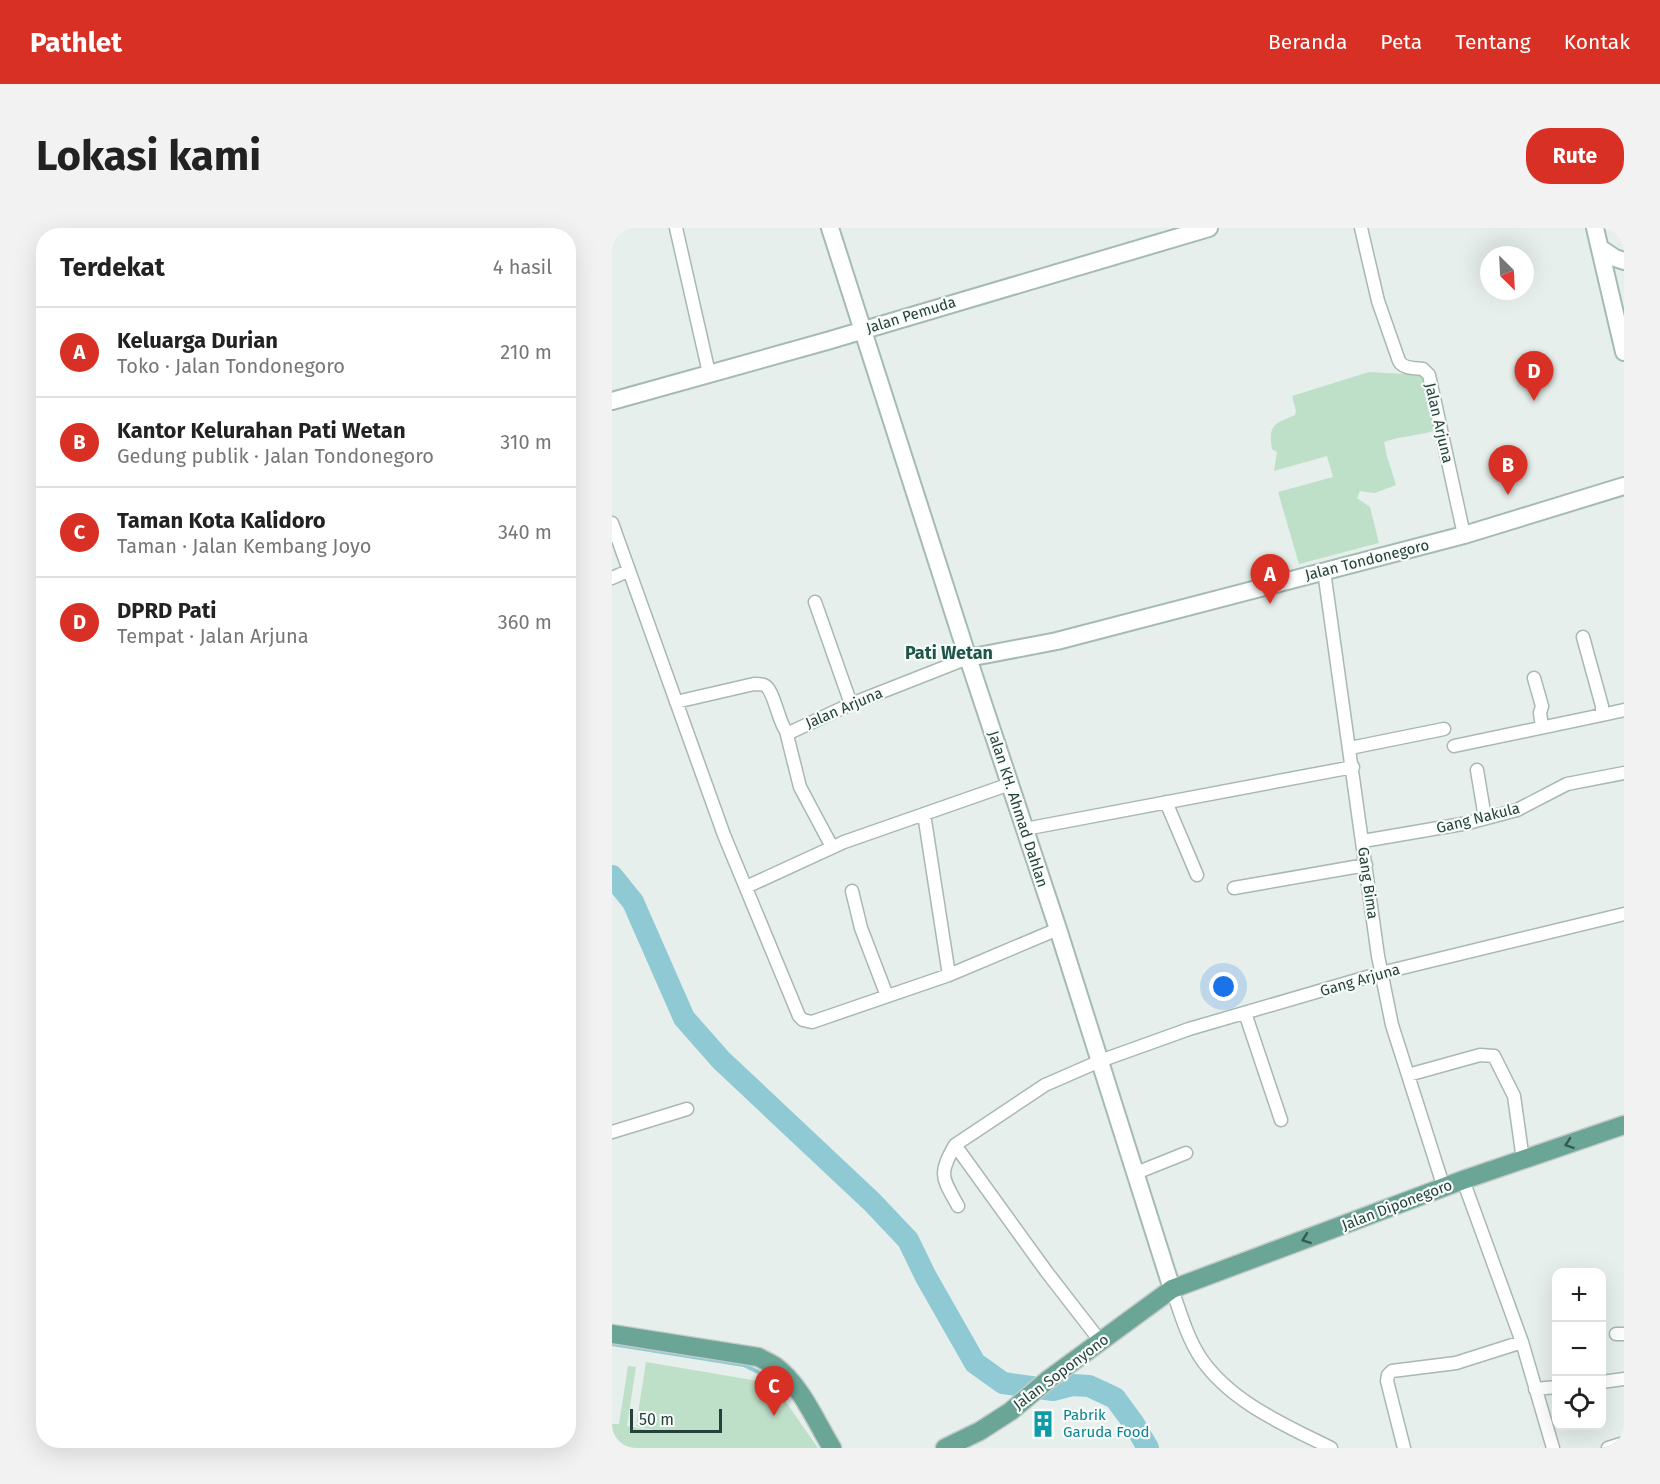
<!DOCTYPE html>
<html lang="id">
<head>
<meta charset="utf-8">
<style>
  :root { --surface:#fff; --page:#f2f2f2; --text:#222; --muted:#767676; --line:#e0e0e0; --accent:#d93025 }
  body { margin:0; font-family:"Fira Sans",sans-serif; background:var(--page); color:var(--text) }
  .controls { position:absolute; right:18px; bottom:18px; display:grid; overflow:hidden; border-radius:12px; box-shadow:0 6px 24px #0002 }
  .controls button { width:54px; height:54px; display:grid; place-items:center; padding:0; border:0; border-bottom:2px solid var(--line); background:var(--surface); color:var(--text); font:30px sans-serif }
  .compass { position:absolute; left:868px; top:18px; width:54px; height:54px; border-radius:50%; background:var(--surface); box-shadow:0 6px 24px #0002; rotate:156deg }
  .scale { position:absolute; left:18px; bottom:15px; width:92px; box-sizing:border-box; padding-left:6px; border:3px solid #24423a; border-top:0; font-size:16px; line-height:21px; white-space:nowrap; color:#24423a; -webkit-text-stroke:4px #f7fbf9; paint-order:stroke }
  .you { position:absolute; left:612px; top:759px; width:21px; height:21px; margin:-15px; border:4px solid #fff; border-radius:50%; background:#1a73e8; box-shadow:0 0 0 9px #1a73e833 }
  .badge { display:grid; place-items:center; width:39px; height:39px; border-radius:50%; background:var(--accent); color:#fff; font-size:20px; font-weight:700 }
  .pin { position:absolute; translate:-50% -50px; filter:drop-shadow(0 2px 3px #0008) }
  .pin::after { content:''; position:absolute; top:32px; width:21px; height:18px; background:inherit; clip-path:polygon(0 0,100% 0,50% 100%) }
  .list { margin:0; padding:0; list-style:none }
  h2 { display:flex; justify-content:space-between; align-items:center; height:78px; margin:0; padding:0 24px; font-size:26px }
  h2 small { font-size:20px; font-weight:400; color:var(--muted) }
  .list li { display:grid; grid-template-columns:39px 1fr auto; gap:18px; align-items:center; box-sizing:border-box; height:90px; padding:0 24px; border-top:2px solid var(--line) }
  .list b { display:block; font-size:22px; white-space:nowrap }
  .list p { margin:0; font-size:20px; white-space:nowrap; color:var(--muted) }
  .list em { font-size:20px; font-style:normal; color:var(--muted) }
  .icon { flex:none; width:33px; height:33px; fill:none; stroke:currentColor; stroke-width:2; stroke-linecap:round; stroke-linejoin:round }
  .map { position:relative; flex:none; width:1012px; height:1220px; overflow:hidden; border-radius:24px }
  header { display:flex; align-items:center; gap:36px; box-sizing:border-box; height:84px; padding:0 30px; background:var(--accent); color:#fff }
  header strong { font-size:28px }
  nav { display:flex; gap:33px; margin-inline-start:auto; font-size:21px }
  .intro { display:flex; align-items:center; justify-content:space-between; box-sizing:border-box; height:144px; padding:0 36px }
  h1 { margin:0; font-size:42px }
  .button { padding:15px 27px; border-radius:24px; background:var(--accent); color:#fff; font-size:21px; font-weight:700 }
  main { display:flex; gap:36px; padding:0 36px }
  aside { flex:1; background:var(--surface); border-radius:24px; box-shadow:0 6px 24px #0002 }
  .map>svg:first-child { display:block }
  .green { fill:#bfe0c8 }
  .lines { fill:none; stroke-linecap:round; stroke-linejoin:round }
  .stream { stroke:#8ec9d4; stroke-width:4 }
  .river { stroke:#8ec9d4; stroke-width:22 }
  .street-casing { stroke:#a8b8b2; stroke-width:15 }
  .secondary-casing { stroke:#a4bbb3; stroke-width:20 }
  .primary-casing { stroke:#c2cac8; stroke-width:21 }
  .street { stroke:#fff; stroke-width:12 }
  .secondary { stroke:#fff; stroke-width:16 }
  .primary { stroke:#6aa596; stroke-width:18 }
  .oneway { stroke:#365b51 }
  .labels { text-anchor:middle; stroke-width:4.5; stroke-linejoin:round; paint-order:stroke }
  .street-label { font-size:15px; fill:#24423a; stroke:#f7fbf9 }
  .culture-label { font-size:15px; fill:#0d838f; stroke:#f7fbf9; text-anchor:start }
  .quarter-label { font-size:18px; font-weight:bold; fill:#1f5548; stroke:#f7fbf9 }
</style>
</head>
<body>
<header>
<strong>Pathlet</strong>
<nav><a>Beranda</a><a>Peta</a><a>Tentang</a><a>Kontak</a></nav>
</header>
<div class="intro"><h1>Lokasi kami</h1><a class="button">Rute</a></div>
<main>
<aside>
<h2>Terdekat<small>4 hasil</small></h2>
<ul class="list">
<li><span class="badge">A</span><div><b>Keluarga Durian</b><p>Toko · Jalan Tondonegoro</p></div><em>210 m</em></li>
<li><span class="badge">B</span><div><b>Kantor Kelurahan Pati Wetan</b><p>Gedung publik · Jalan Tondonegoro</p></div><em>310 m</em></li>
<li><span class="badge">C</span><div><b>Taman Kota Kalidoro</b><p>Taman · Jalan Kembang Joyo</p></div><em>340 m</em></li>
<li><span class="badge">D</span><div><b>DPRD Pati</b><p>Tempat · Jalan Arjuna</p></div><em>360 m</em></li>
</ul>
</aside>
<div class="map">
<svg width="1012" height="1220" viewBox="0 0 1012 1220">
  <rect width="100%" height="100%" fill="#e6efeb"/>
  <path class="green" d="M757,144L811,147L821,203C804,208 789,208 772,214L775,228L784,257L763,265L748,263L745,270L758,279L767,315L687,336L666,264L721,249L715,228L662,243L665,224L660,221C656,197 662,196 683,187L684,183L680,168Z
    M34,1134L146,1153L155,1147L206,1220H0V1196H7L16,1138L24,1139L15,1198L49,1204L24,1198Z"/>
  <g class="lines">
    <path class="stream" d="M0,1116L132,1137L146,1144"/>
    <path class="river" d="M0,648L21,674L72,790L109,832L260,974L296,1012L314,1049L363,1135L391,1155L441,1162L460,1157L477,1158L503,1170L522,1196L536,1220"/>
    <defs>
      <path id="street" d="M64,0L97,145
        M749,0L766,73L787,133C791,141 803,140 811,141L817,147L852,307
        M0,295L112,607L187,788L191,792L200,794L337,747L446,701
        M712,343L766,728L780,797L832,960
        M0,350L16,343
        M203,374L239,476
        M971,409L990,478V487L1012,482
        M922,450L930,478L928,485L930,499
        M64,474L142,456C143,456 150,456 152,457C162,461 166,493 174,503L179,504L239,476L356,430
        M174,503L188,559L220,619
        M842,518L990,487
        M738,520L832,501
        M865,542L873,590
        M554,574L585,647
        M312,586L337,747
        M413,601L741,539
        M751,613L856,595L905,582L955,556L1012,545
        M134,659L232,614L398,556
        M622,660L754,637
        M240,663L249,700L275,768
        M633,785L669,892
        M796,847L868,827L882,828L902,868L911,932
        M0,904L75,881
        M343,917C326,947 330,949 346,978
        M524,945L574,925
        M851,952L910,1114L941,1220
        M560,1061C568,1084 575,1109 588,1129C618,1174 673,1197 719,1220
        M1004,1106H1012
        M489,1114L434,1043L343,917L433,857L488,833L577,801L769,745L1012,686
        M990,1154L1012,1151
        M923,1161L945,1159
        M792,1220L775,1153L776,1147L780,1143L844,1135L910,1114
        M996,1220L1012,1215"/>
      <path id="secondary" d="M218,0L356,430L446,701L560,1061
        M983,0L1012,124
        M988,20L1003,30L1012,33
        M0,173L215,113L597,0
        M356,430L445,413L852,307L1012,258"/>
      <path id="primary" d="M0,1106L146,1129C152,1132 158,1135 163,1138C189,1157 204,1194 220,1220
        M333,1220L368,1203L399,1183L437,1151L560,1061L851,952L1012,897"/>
    </defs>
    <use href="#street" class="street-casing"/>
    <use href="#secondary" class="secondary-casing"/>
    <use href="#primary" class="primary-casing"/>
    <use href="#street" class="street"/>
    <use href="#secondary" class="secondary"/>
    <use href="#primary" class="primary"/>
  </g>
  <defs><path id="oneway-chevron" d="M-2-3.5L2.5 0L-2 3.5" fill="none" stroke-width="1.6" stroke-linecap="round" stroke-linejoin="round" transform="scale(1.5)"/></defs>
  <g class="oneway">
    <use href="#oneway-chevron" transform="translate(957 916) rotate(161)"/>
    <use href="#oneway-chevron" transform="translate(694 1011) rotate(160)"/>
  </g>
  <defs>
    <symbol id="building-bare" viewBox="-9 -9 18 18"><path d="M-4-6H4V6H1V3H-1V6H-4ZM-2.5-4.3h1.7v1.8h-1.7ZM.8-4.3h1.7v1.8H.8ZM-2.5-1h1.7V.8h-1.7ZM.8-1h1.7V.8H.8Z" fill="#0f9aa8" stroke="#f7fbf9" stroke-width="2.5" paint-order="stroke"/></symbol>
  </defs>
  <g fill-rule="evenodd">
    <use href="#building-bare" x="412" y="1177" width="38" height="38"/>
  </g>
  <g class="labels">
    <g class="street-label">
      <text transform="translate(299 87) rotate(-17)" y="5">Jalan Pemuda</text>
      <text transform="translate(827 195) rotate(77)" y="5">Jalan Arjuna</text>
      <text transform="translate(755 332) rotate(-14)" y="5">Jalan Tondonegoro</text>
      <text transform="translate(232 480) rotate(-23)" y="5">Jalan Arjuna</text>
      <text transform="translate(406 581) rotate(72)" y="5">Jalan KH. Ahmad Dahlan</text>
      <text transform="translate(866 590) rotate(-14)" y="5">Gang Nakula</text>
      <text transform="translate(756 655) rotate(82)" y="5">Gang Bima</text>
      <text transform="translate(748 752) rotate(-16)" y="5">Gang Arjuna</text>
      <text transform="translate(785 977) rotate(-21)" y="5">Jalan Diponegoro</text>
      <text transform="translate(449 1144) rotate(-37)" y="5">Jalan Soponyono</text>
    </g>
    <g class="culture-label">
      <text x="451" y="1192">Pabrik<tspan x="451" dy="17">Garuda Food</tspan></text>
    </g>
    <g class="quarter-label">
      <text x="337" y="431">Pati Wetan</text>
    </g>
  </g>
</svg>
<div class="controls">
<button>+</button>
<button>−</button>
<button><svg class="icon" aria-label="locate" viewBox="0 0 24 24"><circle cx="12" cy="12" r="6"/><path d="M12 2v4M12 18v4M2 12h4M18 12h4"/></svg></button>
</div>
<svg class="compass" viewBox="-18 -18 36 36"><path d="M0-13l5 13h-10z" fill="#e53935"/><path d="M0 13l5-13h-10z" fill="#767676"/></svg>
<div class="scale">50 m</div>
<div class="you"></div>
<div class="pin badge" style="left:658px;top:376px">A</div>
<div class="pin badge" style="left:896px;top:267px">B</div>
<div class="pin badge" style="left:162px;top:1188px">C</div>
<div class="pin badge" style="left:922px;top:173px">D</div>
</div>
</main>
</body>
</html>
